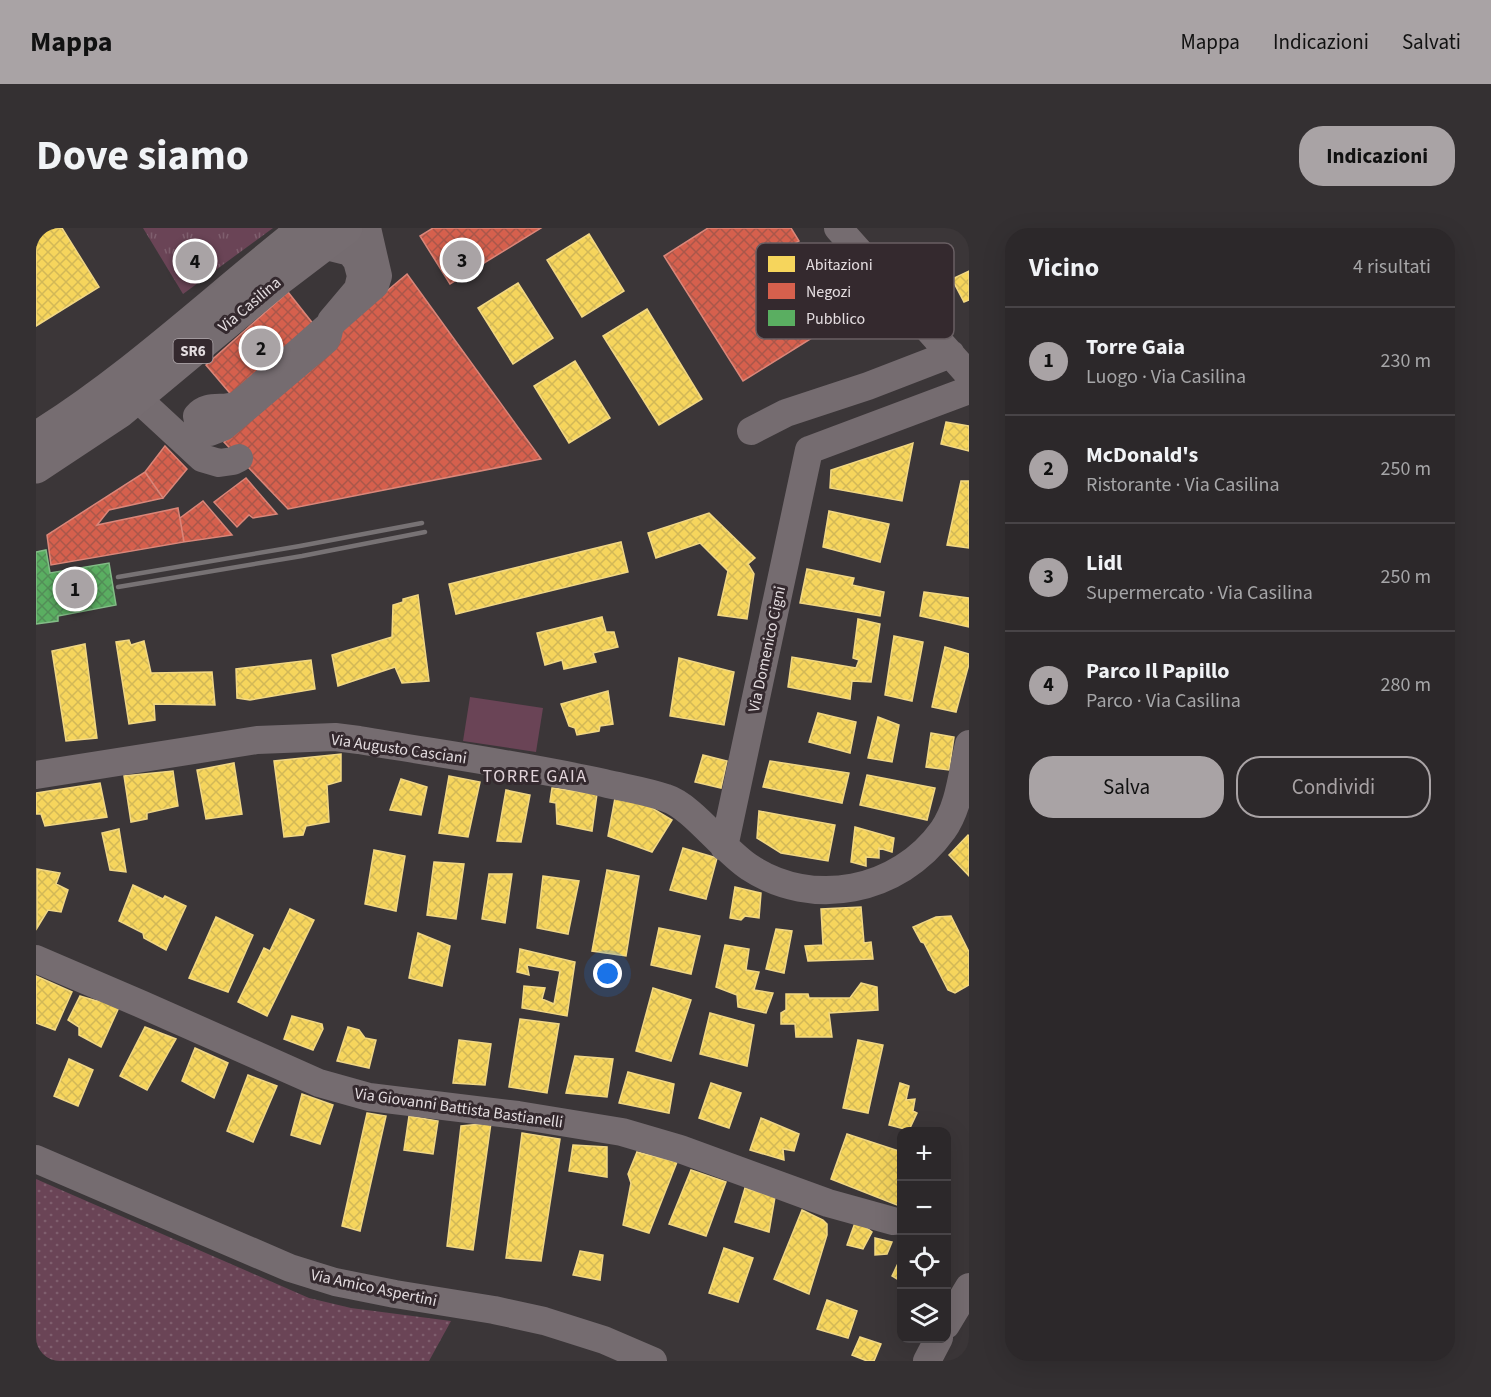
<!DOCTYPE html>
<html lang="it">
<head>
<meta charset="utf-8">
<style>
  :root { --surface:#2c282a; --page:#343032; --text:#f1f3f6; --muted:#a6a6a8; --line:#484447; --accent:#a9a3a5 }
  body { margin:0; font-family:"Source Sans 3",sans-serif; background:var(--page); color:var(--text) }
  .controls { position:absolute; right:18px; bottom:18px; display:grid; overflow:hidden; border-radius:12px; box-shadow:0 6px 24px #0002 }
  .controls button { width:54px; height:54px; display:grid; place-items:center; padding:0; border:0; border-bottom:2px solid var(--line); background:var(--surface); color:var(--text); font:30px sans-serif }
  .you { position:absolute; left:572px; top:746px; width:21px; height:21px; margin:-15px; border:4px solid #fff; border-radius:50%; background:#1a73e8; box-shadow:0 0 0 9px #1a73e833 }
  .badge { display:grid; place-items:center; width:39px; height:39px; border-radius:50%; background:var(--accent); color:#111; font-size:20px; font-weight:700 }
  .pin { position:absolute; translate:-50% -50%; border:3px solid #fff; box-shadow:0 2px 6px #0006 }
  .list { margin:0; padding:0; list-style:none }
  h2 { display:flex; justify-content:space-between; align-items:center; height:78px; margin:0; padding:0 24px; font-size:26px }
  h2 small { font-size:20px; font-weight:400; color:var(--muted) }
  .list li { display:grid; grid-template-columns:39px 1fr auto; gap:18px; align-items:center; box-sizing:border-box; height:108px; padding:0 24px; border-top:2px solid var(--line) }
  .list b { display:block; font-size:22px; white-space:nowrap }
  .list p { margin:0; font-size:20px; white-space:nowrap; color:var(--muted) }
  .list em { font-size:20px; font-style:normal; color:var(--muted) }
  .actions { display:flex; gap:12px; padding:18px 24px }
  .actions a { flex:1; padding:14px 0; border:2px solid var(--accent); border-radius:24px; text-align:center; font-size:21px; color:var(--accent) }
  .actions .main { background:var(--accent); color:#111 }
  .icon { flex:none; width:33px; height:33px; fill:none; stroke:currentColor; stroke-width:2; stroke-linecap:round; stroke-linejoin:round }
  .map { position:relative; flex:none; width:933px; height:1133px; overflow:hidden; border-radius:24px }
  header { display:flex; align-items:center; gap:36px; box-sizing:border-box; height:84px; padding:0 30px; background:var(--accent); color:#111 }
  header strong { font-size:28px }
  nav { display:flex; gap:33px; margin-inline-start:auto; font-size:21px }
  .intro { display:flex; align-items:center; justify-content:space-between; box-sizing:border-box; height:144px; padding:0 36px }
  h1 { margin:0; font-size:42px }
  .button { padding:15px 27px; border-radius:24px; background:var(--accent); color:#111; font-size:21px; font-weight:700 }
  main { display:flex; gap:36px; padding:0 36px }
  aside { flex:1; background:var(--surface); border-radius:24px; box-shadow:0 6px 24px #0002 }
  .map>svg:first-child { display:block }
  .grass { fill:url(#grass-dots) }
  .park { fill:url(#park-tufts) }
  .pitch { fill:#6a4456 }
  .homes { fill:url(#homes-cross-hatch); stroke:#f1d784; stroke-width:1.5 }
  .shops { fill:url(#shops-cross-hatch); stroke:#da8679; stroke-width:1.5 }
  .public { fill:url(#public-cross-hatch); stroke:#83bc87; stroke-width:1.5 }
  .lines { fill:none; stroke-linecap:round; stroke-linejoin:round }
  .minor { stroke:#756c70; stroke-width:28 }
  .major { stroke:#766d71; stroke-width:33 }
  .rail { stroke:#777274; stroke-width:4.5 }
  .labels { text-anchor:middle; stroke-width:6; stroke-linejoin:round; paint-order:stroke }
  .shield { fill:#34292e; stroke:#afa7ab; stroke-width:1.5 }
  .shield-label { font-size:15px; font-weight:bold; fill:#e4dde0 }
  .street-label { font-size:16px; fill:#e4dde0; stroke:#34292e }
  .neighbourhood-label { font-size:18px; letter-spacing:1.5px; fill:#e2d4da; stroke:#34292e }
  .key { fill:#34292e; stroke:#695f63; stroke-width:1.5 }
  .key-label { font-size:16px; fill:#e4dde0 }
</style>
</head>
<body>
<header>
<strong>Mappa</strong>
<nav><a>Mappa</a><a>Indicazioni</a><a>Salvati</a></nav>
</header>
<div class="intro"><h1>Dove siamo</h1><a class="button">Indicazioni</a></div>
<main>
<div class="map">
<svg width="933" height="1133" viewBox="0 0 933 1133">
  <defs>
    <pattern id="grass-dots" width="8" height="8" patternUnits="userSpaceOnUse" patternTransform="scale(1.5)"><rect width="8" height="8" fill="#6a4456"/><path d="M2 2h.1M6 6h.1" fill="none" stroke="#7f5f6e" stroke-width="1.8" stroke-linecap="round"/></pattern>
    <pattern id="park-tufts" width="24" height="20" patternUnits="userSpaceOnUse" patternTransform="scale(1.5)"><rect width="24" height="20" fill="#6a4456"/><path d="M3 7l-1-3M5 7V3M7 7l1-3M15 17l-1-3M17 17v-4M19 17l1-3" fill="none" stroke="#7f5f6e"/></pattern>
    <pattern id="homes-cross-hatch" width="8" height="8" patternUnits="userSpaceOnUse" patternTransform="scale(1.5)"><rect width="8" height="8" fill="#f6d55c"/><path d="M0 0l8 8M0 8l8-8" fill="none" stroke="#d2b857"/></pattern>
    <pattern id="shops-cross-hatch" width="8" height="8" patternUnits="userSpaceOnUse" patternTransform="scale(1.5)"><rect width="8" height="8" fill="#d6604d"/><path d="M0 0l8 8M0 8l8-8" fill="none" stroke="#aa574a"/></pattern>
    <pattern id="public-cross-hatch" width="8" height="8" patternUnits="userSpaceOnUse" patternTransform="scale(1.5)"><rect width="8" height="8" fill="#5aae61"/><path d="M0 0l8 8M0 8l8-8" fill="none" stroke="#538e58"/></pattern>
  </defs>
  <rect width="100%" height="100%" fill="#3b3638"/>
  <path class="grass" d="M0,951L273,1070L315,1080L415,1093L393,1133H0Z"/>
  <path class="park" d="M107,0H237L147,66Z"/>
  <path class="pitch" d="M434,469L507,480L500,524L427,513Z"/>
  <path class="homes" d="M0,0H26L63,59L0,98Z
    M553,6L588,63L546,89L511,32Z
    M933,43V72L928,74L916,51Z
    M482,55L517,110L477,136L442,80Z
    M611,81L666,171L623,197L567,108Z
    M539,133L574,190L533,215L498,158Z
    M910,194L933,198V223L905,216Z
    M877,215L866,273L794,260L795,242Z
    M925,253H933V320L911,317Z
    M793,283L853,296L844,334L787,319Z
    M673,285L719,330L712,336L718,346L711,391L682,387L692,343L664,315L620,330L612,305Z
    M585,314L592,344L420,386L413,356Z
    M771,341L818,350L816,357L848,364L844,388L764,375Z
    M888,364L933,370V399L884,388Z
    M382,367L393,453L366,455L359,439L302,458L296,427L356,409L357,377L367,374V371Z
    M566,389L570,404H578L582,419L557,425L560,434L528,441L526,432L509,437L501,405Z
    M822,391L844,396L835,454L816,453L814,471L752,459L756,429L820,440L823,432L817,430Z
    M858,408L887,414L876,473L849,467Z
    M93,412L95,417L108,413L115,445L176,444L179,477L118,476L119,492L93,496L80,414Z
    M49,416L61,510L30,513L16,423Z
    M909,419L933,426V436L920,484L896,479Z
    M643,430L698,444L688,497L634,488Z
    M275,432L279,461L214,472L201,470L200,441Z
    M572,463L577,496L564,498L563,503L541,507L539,500L533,498L525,476Z
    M782,485L820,494L814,525L773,514Z
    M842,489L863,497L856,534L832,530Z
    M895,505L918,509L913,542L890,539Z
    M305,526V553L291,557L293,594L270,598L267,607L248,609L238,533Z
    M667,527L691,533L685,560L659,554Z
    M734,533L813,545L806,575L727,559Z
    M198,535L206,586L170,591L161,542Z
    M137,543L142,578L111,585V591L95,594L88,548Z
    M831,547L899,560L891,592L824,577Z
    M413,548L444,554L432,609L403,605Z
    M365,551L391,559L385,587L354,582Z
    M64,555L71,589L9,598L5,586H0V565Z
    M516,560L561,566L556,603L521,596L520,575L514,574Z
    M470,562L494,567L485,614L461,613Z
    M579,570L606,574L636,592L616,624L572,608Z
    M723,583L799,597L792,633L745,625L721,610Z
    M819,599L858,610L856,624L843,620V630L830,629V638L815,634Z
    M83,601L90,644L74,642L66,605Z
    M932,607L933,608V648L913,627Z
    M647,620L681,630L670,671L634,662Z
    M338,622L369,628L360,683L329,676Z
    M398,634L428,636L420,691L391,687Z
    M1,641L24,645L20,656L32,662L25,684L12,682L1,700Z
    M571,642L603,648L590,728L556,723Z
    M453,646H476L469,695L446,691Z
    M507,648L543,653L532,706L501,700Z
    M97,657L127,671L129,668L150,678L130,722L108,710L107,705L83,693Z
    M699,659L725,665L723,690L709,688L705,692L694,690Z
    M825,679L828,715L835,714L837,731L772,733L769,718L787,717L785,681Z
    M254,681L278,692L231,788L202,774L228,720L234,723Z
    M915,688L933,724V757L919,765L912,762L888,715L885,714L877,699L900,689Z
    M180,689L217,707L192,764L153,750Z
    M623,700L664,708L655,746L615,737Z
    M740,701L756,703L748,745L730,741Z
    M382,705L414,718L406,758L373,750Z
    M689,717L713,721L710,742L723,744L718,762L737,765L730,785L702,779L701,767L680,759Z
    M484,721L539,734L531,788L486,780L488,758L509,760L506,771L518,776L524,743L491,737L493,747L481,744Z
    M0,748L36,764L19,802L0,795Z
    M825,755L841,759L842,782L793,785L796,809H760L759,796H745V785L750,782V766H772L773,770H814Z
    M617,760L655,772L635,833L600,823Z
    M44,768L61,773L65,771L84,777L65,819L43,807V799L32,792Z
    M674,785L718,797L711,838L664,826Z
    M256,788L286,796L287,801L277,822L248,811Z
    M484,791L523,796L511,865L473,859Z
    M109,799L140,811L111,862L84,848Z
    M312,799L323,802L329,810L340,812L333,840L301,833Z
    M423,812L455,816L449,857L417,855Z
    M822,812L847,817L832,885L807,880Z
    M159,820L192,835L178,870L146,853Z
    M539,828L577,831L571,869L530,865Z
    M33,831L57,842L42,878L18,868Z
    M592,844L638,856L633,885L583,875Z
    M212,847L241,858L217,914L191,903Z
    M675,855L705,865L693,900L663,890Z
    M864,855L873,858L870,872L879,871L877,883L881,885L873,902L853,897Z
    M266,866L297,877L284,916L255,907Z
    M331,885L350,888L324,1003L306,998Z
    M373,888L402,893L397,926L368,922Z
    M725,890L763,906L758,923L747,921L748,932L714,922Z
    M455,895L437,1022L411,1018L425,898Z
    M486,905L524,911L505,1033L470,1030Z
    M811,906L866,924V979L795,951Z
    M537,917L571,919V949L533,943Z
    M601,924L641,934L613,1005L587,997L595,955L592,946Z
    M655,942L690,954L670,1008L633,996Z
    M709,960L739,969L733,1004L699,994Z
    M766,982L787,992L791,996V1007L773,1066L738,1051Z
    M820,992L836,1004L827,1021L811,1017Z
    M839,1010L856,1014L851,1026L839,1027Z
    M688,1020L717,1030L702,1074L673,1065Z
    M544,1023L567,1027L564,1052L537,1047Z
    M866,1027V1054L856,1048Z
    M791,1072L821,1083L812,1110L781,1101Z
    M824,1109L845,1116L838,1133H831L816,1127Z"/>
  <path class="shops" d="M397,0H505L414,56L384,8Z
    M672,0H755L763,13L751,20L771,52L766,56L775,71L766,77L784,105L707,153L628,28Z
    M371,46L505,231L252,281L188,214L202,203L195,194Z
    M252,64L282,102L198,170L170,137Z
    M129,218L151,241L127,270L109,244Z
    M109,244L127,270L73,282L61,297L142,280L148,314L15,337L11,307Z
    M210,250L241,286L217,290L213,287L201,299L178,274Z
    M167,273L196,307L148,314L144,290Z"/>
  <path class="public" d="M10,322L14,345L73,335L80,377L22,388V393L0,396V324Z"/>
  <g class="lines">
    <path class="minor" d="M802,0L933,147
      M286,17L314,24L321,33L325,48L322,61L295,93C293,100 293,106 290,112L187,199L174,204L167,203L163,198L161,188C172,175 187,183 201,177C204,176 206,173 209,171L339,57L342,48L331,0
      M101,170L166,230L183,235L197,233L203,230
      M715,203L750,185L832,158L915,126
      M773,222L933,162
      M0,547L221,512L299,509L323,512C405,526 487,537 568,555C589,560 610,563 630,570C656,578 687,622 713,639C776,681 863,664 907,602C924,578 926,544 933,516
      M688,619L773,222
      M0,731L105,776L283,855L333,869L482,887L586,904L644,921L792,975L857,993
      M0,931L254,1040L299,1054L359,1066L458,1082L508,1093L568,1112L617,1133
      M910,1097L933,1059
      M891,1133L903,1110"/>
    <path class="major" d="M0,210C97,150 180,70 269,0
      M0,239L83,184L244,50L310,0"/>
    <path class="rail" d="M82,349L264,318L386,295
      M82,359L266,328L389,304"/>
  </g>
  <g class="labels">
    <rect class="shield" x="137.5" y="111" width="39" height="24" rx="4.5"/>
    <g class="shield-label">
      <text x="157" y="128">SR6</text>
    </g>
    <g class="street-label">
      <text transform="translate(213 76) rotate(-40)" y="6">Via Casilina</text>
      <text transform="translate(730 421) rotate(-78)" y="6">Via Domenico Cigni</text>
      <text transform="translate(363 520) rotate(8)" y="6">Via Augusto Casciani</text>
      <text transform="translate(423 879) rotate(8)" y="6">Via Giovanni Battista Bastianelli</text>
      <text transform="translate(338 1059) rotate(12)" y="6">Via Amico Aspertini</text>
    </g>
    <g class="neighbourhood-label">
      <text x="499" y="554">TORRE GAIA</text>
    </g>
  </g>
  <rect x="720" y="15" width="198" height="96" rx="9" class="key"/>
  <rect x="732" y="28" width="27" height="16" fill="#f6d55c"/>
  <rect x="732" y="55" width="27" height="16" fill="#d6604d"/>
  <rect x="732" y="82" width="27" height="16" fill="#5aae61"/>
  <g class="key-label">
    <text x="770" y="42">Abitazioni</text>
    <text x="770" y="69">Negozi</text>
    <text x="770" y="96">Pubblico</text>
  </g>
</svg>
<div class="controls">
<button>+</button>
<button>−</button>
<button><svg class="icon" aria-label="locate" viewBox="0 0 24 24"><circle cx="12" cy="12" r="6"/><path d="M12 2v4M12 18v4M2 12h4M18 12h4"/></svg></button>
<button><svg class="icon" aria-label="layers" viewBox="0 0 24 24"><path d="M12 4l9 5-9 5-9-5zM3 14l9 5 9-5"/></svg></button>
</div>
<div class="you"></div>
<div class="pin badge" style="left:39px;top:361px">1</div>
<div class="pin badge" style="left:225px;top:120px">2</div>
<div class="pin badge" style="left:426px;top:32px">3</div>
<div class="pin badge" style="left:159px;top:33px">4</div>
</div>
<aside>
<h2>Vicino<small>4 risultati</small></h2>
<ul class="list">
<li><span class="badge">1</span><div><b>Torre Gaia</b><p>Luogo · Via Casilina</p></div><em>230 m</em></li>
<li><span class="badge">2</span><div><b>McDonald's</b><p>Ristorante · Via Casilina</p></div><em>250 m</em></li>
<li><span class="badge">3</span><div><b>Lidl</b><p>Supermercato · Via Casilina</p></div><em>250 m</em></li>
<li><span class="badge">4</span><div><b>Parco Il Papillo</b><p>Parco · Via Casilina</p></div><em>280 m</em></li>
</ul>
<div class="actions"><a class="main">Salva</a><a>Condividi</a></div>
</aside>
</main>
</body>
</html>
